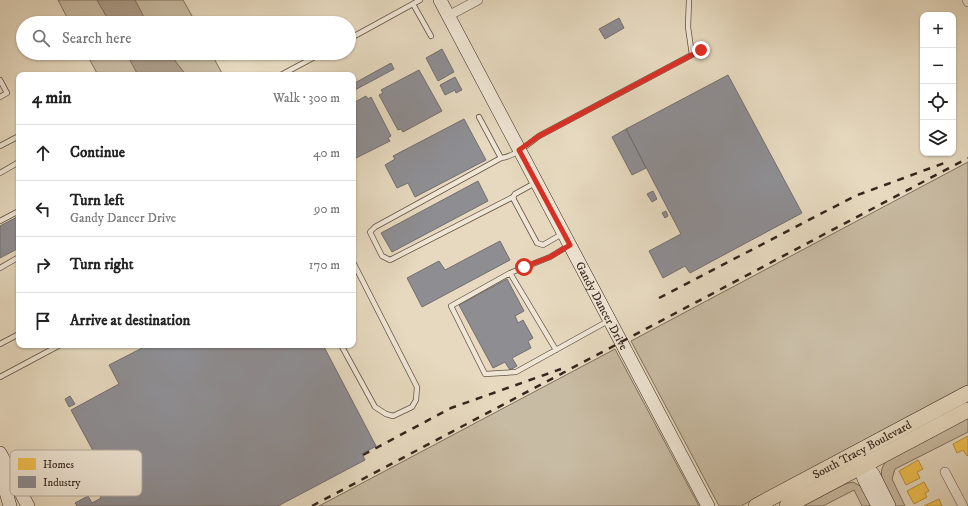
<!DOCTYPE html>
<html lang="en">
<head>
<meta charset="utf-8">
<style>
  :root { --surface:#fff; --page:#f2f2f2; --text:#222; --muted:#767676; --line:#e0e0e0 }
  body { margin:0; font-family:"IM FELL DW Pica",serif; background:var(--page); color:var(--text) }
  .controls { position:absolute; right:12px; top:12px; display:grid; overflow:hidden; border-radius:8px; box-shadow:0 1px 3px #0004 }
  .controls button { width:36px; height:36px; display:grid; place-items:center; padding:0; border:0; border-bottom:1px solid var(--line); background:var(--surface); color:var(--text); font:20px sans-serif }
  .stop { position:absolute; width:12px; height:12px; margin:-9px; border:3px solid #d93025; border-radius:50%; background:#fff }
  .stop.end { background:#d93025; border-color:#fff; box-shadow:0 1px 4px #0008 }
  .list { margin:0; padding:0; list-style:none }
  h2 { display:flex; justify-content:space-between; align-items:center; height:52px; margin:0; padding:0 16px; font-size:17px }
  h2 small { font-size:13px; font-weight:400; color:var(--muted) }
  .list li { display:grid; grid-template-columns:26px 1fr auto; gap:12px; align-items:center; box-sizing:border-box; height:56px; padding:0 16px; border-top:1px solid var(--line) }
  .list b { display:block; font-size:15px; white-space:nowrap }
  .list p { margin:0; font-size:13px; white-space:nowrap; color:var(--muted) }
  .list em { font-size:13px; font-style:normal; color:var(--muted) }
  .icon { flex:none; width:22px; height:22px; fill:none; stroke:currentColor; stroke-width:2; stroke-linecap:round; stroke-linejoin:round }
  .map { position:relative; flex:none; width:968px; height:506px; overflow:hidden }
  .search { position:absolute; background:var(--surface); box-shadow:0 1px 3px #0004; left:16px; top:16px; width:340px; height:44px; display:flex; align-items:center; gap:10px; box-sizing:border-box; padding:0 14px; border-radius:22px; color:var(--muted); font-size:15px }
  .panel { position:absolute; background:var(--surface); box-shadow:0 1px 3px #0004; left:16px; top:72px; width:340px; height:276px; border-radius:8px }
  .map>svg:first-child { display:block }
  .green { fill:#c8bba3; stroke:#807060 }
  .water { fill:#aa9c88; stroke:#7c6d5d }
  .homes { fill:#f2c14e; stroke:#ba923f }
  .industry { fill:#8d8d92; stroke:#736e6f }
  .lines { fill:none; stroke-linecap:round; stroke-linejoin:round }
  .lane-casing { stroke:#635346; stroke-width:6 }
  .street-casing { stroke:#635346; stroke-width:10 }
  .secondary-casing { stroke:#37261d; stroke-width:14 }
  .primary-casing { stroke:#37261d; stroke-width:16 }
  .lane { stroke:#efe6d5; stroke-width:4.5 }
  .street { stroke:#efe6d5; stroke-width:9 }
  .secondary { stroke:#efe6d5; stroke-width:13 }
  .primary { stroke:#e6d9bf; stroke-width:15 }
  .rail { stroke:#37261d; stroke-width:2.5; stroke-dasharray:7 7; stroke-linecap:butt }
  .route { stroke:#d93025; stroke-width:5 }
  .labels { text-anchor:middle; stroke-width:4; stroke-linejoin:round; paint-order:stroke }
  .street-label { font-size:12px; fill:#37261d; stroke:#efe6d5 }
  .key { fill:#efe6d5; stroke:#b8ac9e; stroke-width:1 }
  .key-label { font-size:11px; fill:#37261d }
</style>
</head>
<body>
<div class="map">
<svg width="968" height="506" viewBox="0 0 968 506">
  <rect width="100%" height="100%" fill="#e6d9bf"/>
  <filter id="stains"><feTurbulence type="fractalNoise" baseFrequency=".005" numOctaves="4"/><feColorMatrix values="0 0 0 0 .2 0 0 0 0 .09 0 0 0 0 .02 0 0 0 .5 -.17"/></filter>
  <radialGradient id="worn" r=".72"><stop offset=".6" stop-color="#630" stop-opacity="0"/><stop offset="1" stop-color="#630" stop-opacity=".3"/></radialGradient>
  <path class="green" d="M58,0H183L196,23H70Z
    M86,53H211L223,75H98Z
    M968,162V385L741,506H719L631,341Z
    M615,349L699,506H319Z
    M968,418V432L895,469L892,479L905,506H895C889,493 873,473 887,461Z
    M853,482L862,487L872,506H862L854,490L823,506H803L845,484Z"/>
  <path class="water" d="M97,0H135L147,23H110Z
    M126,53H169L186,75H138Z"/>
  <path class="homes" d="M968,436V455L967,456L963,450L957,453L953,444Z
    M918,460L923,469L917,472L920,478L906,485L899,471Z
    M924,482L929,491L925,493L927,497L914,504L907,491Z
    M939,499L942,506H924Z"/>
  <path class="industry" d="M619,18L624,28L605,39L599,29Z
    M442,49L454,72L438,81L426,58Z
    M391,63L394,69L353,91V84Z
    M419,70L442,111L403,132L401,129L398,130L379,95L383,93L381,90Z
    M728,75L802,213L690,273L685,266L663,278L649,251L681,234L626,129Z
    M455,77L462,90L456,93L455,90L445,95L440,85Z
    M366,96L368,99L371,97L391,136L388,138L390,141L354,159L353,157V103Z
    M464,119L486,160L415,197L408,183L397,188L385,165L395,159L393,156Z
    M626,129L646,168L632,175L612,137Z
    M478,181L488,201L392,252L381,233Z
    M653,191L657,199L652,202L647,194Z
    M666,211L668,216L665,218L662,213Z
    M19,216V248L0,258V226Z
    M500,241L510,260L422,307L407,278L439,261L445,270Z
    M507,279L524,311L515,316L518,323L523,320L533,338L528,341L531,348L512,358L517,366L510,370L505,362L493,368L459,305Z
    M148,345H323L376,446L362,454L365,460L278,506H77L75,503L88,496L92,503L101,498L98,491L111,484L71,410L119,384L109,365Z
    M70,396L75,404L69,407L65,399Z"/>
  <g class="lines">
    <defs>
      <path id="lane" d="M689,0L688,27L692,55
        M413,4L431,36
        M349,39L420,0
        M281,75L322,53
        M0,80L7,93L0,97
        M479,117L501,158C514,157 528,144 539,136L701,50
        M0,146L19,136
        M501,158L375,227L370,232L382,256L390,260L513,197
        M0,173L19,162
        M535,183L515,194L513,197L514,200L537,243L543,245L562,234
        M0,221L19,211
        M568,246L550,257L510,273L451,306L485,374L516,372L608,321
        M0,268L19,257
        M510,273L556,350
        M0,344L19,334
        M341,345L375,407L386,414L393,416L412,407L416,400L417,387L353,262
        M0,377L60,345"/>
      <path id="street" d="M967,0L968,2
        M448,16L478,0
        M945,472L963,506"/>
      <g id="secondary">
        <path id="s1" d="M440,0L708,506"/>
        <path d="M0,453L28,506"/>
        <path d="M859,458L873,474L889,506"/>
        <path d="M857,459L864,479L878,506"/>
        <path d="M0,471L10,506"/>
      </g>
      <g id="primary">
        <path id="s2" d="M756,506L968,393"/>
        <path d="M787,506L968,410"/>
      </g>
    </defs>
    <use href="#lane" class="lane-casing"/>
    <use href="#street" class="street-casing"/>
    <use href="#secondary" class="secondary-casing"/>
    <use href="#primary" class="primary-casing"/>
    <use href="#lane" class="lane"/>
    <use href="#street" class="street"/>
    <use href="#secondary" class="secondary"/>
    <use href="#primary" class="primary"/>
    <path class="rail" d="M659,298L855,196L947,162
      M363,455L451,408L561,369
      M312,506L968,158"/>
  </g>
  <g class="lines">
    <path class="route" d="M524,267L550,257L570,245L519,150L539,136L701,50"/>
  </g>
  <g class="labels">
    <g class="street-label">
      <text dy="4" stroke="none"><textPath href="#s1" startOffset="346">Gandy Dancer Drive</textPath></text>
      <text dy="4" stroke="none"><textPath href="#s2" startOffset="120">South Tracy Boulevard</textPath></text>
    </g>
  </g>
  <rect x="10" y="450" width="132" height="46" rx="6" class="key"/>
  <rect x="18" y="458" width="18" height="12" fill="#f2c14e"/>
  <rect x="18" y="476" width="18" height="12" fill="#8d8d92"/>
  <g class="key-label">
    <text x="43" y="468">Homes</text>
    <text x="43" y="486">Industry</text>
  </g>
  <rect width="100%" height="100%" filter="url(#stains)"/>
  <rect width="100%" height="100%" fill="url(#worn)"/>
</svg>
<div class="controls">
<button>+</button>
<button>−</button>
<button><svg class="icon" aria-label="locate" viewBox="0 0 24 24"><circle cx="12" cy="12" r="6"/><path d="M12 2v4M12 18v4M2 12h4M18 12h4"/></svg></button>
<button><svg class="icon" aria-label="layers" viewBox="0 0 24 24"><path d="M12 4l9 5-9 5-9-5zM3 14l9 5 9-5"/></svg></button>
</div>
<div class="stop" style="left:524px;top:267px"></div>
<div class="stop end" style="left:701px;top:50px"></div>
<div class="search"><svg class="icon" aria-label="search" viewBox="0 0 24 24"><circle cx="10" cy="10" r="6"/><path d="M15 15l6 6"/></svg>Search here</div>
<section class="panel">
<h2>4 min<small>Walk · 300 m</small></h2>
<ul class="list">
<li><svg class="icon" aria-label="ahead" viewBox="0 0 24 24"><path d="M12 20V5M6 11l6-6 6 6"/></svg><div><b>Continue</b></div><em>40 m</em></li>
<li><svg class="icon" aria-label="left" viewBox="0 0 24 24"><path d="M17 20v-9H6M10 6l-5 5 5 5"/></svg><div><b>Turn left</b><p>Gandy Dancer Drive</p></div><em>90 m</em></li>
<li><svg class="icon" aria-label="right" viewBox="0 0 24 24"><path d="M7 20v-9h11M14 6l5 5-5 5"/></svg><div><b>Turn right</b></div><em>170 m</em></li>
<li><svg class="icon" aria-label="arrive" viewBox="0 0 24 24"><path d="M6 21V4h12l-3 4 3 4H6"/></svg><div><b>Arrive at destination</b></div></li>
</ul>
</section>
</div>
</body>
</html>
